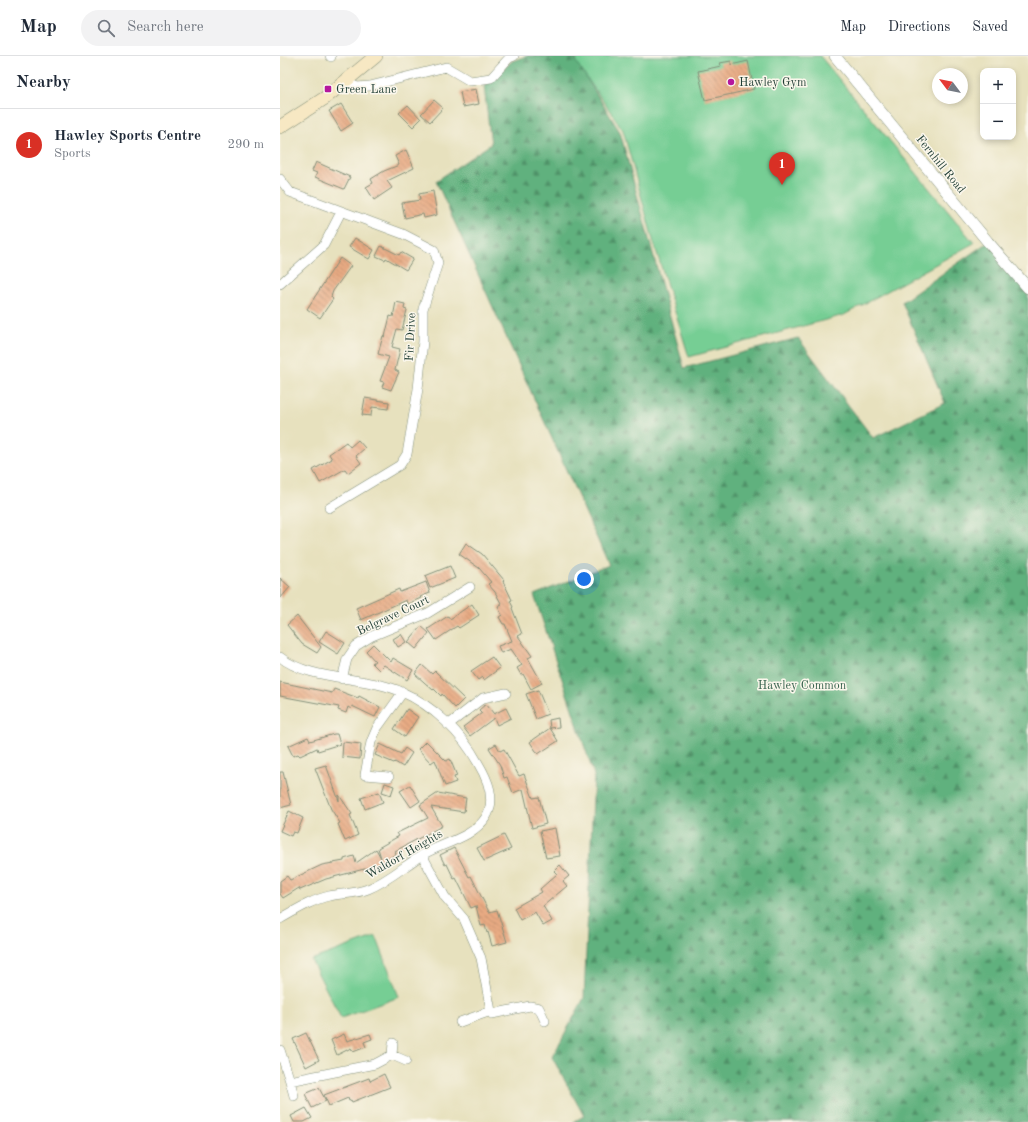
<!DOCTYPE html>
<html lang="en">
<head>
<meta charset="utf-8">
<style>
  :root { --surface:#fff; --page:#f2f2f3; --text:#1f2937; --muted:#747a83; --line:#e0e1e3; --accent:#d93025 }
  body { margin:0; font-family:"Old Standard TT",serif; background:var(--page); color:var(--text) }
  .controls { position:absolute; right:12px; top:12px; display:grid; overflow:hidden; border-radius:8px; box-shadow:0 2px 6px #0003 }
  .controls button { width:36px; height:36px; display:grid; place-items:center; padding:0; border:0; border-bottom:1px solid var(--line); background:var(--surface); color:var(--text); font:20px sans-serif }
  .compass { position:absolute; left:652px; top:12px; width:36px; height:36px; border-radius:50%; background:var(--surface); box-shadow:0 2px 6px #0003; rotate:302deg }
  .you { position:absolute; left:304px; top:523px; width:14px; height:14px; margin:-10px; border:3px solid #fff; border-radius:50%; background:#1a73e8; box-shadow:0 0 0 6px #1a73e833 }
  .badge { display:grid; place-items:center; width:26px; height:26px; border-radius:50%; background:var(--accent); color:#fff; font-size:13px; font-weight:700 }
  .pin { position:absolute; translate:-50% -33px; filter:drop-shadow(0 1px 2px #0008) }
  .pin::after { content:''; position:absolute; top:21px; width:14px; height:12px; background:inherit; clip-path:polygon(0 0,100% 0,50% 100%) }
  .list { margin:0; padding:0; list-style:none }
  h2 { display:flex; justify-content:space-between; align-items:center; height:52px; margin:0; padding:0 16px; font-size:17px }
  h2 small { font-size:13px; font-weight:400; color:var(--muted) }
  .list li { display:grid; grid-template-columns:26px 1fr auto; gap:12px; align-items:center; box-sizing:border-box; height:72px; padding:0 16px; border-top:1px solid var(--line) }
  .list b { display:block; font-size:15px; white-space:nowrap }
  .list p { margin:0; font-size:13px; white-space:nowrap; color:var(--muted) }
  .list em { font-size:13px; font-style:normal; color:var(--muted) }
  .icon { flex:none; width:22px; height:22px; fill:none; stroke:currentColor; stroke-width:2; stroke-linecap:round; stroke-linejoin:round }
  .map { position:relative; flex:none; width:748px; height:1066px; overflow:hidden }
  header { display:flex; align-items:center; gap:24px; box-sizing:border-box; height:56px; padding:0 20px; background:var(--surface); border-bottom:1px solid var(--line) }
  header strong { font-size:19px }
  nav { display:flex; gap:22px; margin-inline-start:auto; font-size:14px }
  .search { width:280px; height:36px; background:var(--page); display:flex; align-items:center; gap:10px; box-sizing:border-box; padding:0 14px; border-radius:22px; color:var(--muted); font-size:15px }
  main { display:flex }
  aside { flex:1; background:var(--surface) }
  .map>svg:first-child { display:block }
  .forest { fill:url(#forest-firs); stroke:#407759 }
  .park { fill:#76ce94; stroke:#4a8664 }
  .building { fill:url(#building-back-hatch) }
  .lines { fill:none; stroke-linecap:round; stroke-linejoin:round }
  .minor-casing { stroke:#838f79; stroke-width:10 }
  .tertiary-casing { stroke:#838f79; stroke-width:12 }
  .secondary-casing { stroke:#838f79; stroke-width:14 }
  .minor { stroke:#fff; stroke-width:9 }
  .tertiary { stroke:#fff; stroke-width:11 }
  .secondary { stroke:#f7e8c3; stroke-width:13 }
  .poi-dot { fill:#b5179e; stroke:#fbf7ec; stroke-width:1.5 }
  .labels { text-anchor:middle; stroke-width:3; stroke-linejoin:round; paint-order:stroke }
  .poi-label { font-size:12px; fill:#1f3d34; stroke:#fbf7ec; text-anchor:start }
  .street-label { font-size:12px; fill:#1f3d34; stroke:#fbf7ec }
  .park-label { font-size:12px; fill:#35614c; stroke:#fbf7ec }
</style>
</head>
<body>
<header>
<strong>Map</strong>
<div class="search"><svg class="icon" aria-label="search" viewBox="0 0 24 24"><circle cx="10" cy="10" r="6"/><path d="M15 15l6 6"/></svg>Search here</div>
<nav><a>Map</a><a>Directions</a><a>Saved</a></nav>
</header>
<main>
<aside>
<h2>Nearby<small></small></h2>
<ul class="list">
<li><span class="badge">1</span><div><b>Hawley Sports Centre</b><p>Sports</p></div><em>290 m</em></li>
</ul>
</aside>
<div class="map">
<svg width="748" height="1066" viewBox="0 0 748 1066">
  <defs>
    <pattern id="forest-firs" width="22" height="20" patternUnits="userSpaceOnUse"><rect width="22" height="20" fill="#60b17e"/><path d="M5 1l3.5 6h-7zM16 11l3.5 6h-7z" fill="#4f9168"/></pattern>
    <pattern id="building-back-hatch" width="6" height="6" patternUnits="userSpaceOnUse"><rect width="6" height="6" fill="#e8aa83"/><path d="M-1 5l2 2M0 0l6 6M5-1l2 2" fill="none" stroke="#bb8c6c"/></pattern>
  </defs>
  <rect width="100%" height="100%" fill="#fbf7ec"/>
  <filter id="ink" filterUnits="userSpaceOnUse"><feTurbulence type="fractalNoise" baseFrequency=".025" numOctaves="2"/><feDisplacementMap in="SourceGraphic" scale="8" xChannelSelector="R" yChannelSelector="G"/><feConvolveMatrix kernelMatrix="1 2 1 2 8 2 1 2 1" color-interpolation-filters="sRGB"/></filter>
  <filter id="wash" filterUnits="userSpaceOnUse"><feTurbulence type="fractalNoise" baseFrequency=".012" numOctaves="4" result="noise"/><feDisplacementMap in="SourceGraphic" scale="16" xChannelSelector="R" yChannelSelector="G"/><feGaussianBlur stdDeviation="0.9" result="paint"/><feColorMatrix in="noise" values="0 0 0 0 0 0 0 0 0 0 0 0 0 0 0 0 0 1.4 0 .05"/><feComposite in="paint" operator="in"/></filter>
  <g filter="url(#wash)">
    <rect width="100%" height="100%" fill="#e7e1be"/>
    <path class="forest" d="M247,0H293L340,76L404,312L518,282L593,382L665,347L622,246L708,186L748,232V1066H293L304,1060L272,1001L304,942L314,719L254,539L329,509L156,125L211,88L204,30L232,5Z"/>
    <path class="park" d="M297,0H540L694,187L564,259L409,301L373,184L343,74L296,6Z
      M96,880L119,941L61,962L31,904Z"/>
    <g id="blocks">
      <path class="building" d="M451,5V9L468,5L474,33L425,44L418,15L441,10L440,7Z
        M196,33L199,48L183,51L180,36Z
        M154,44L163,52L150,66L141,58Z
        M61,48L73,67L61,75L49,55Z
        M128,49L141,63L133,71L119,57Z
        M126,94L134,112L107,125L112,132L94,144L86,131L93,127L91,123L104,115L119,109L115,100Z
        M36,106L70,121L64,133L35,121L37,117L32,115Z
        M153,135L157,159L144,162L143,158L125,162L122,147L140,144L139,138Z
        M75,182L94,194L89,203L69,191Z
        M101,190L119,199L121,196L133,203L126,214L106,202L105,204L96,200Z
        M60,202L71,210L53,235L51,241L53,243L40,262L27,253Z
        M116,246L125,248L124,253L127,254L122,274L117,273L112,291L120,293L115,314L119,316L111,334L102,331L104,326L100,325L109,301L98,298L103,280L105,281L110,260L113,261Z
        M85,342L109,346L108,353L92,351L91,360L82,359Z
        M78,384L85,392L76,400L81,407L68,417L65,413L40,427L33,414L52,403L49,398L66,386L70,391Z
        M186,487L202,498L224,524L223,525L232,544L230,545L233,551L232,552L242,578L238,580L252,600L248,602L262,627L251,633L243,618L241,619L237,612L242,609L231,593L221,597L218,590L232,585L225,568H223L219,561L222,559L218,551L222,549L215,536L208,528L211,526L199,512L179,498Z
        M170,510L175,522L150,532L145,520Z
        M0,522L10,531L0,543Z
        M146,526L150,537L140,541L141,542L127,548L126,544L81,564L76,552L119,533L120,536Z
        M192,548L199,559L179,572L177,570L156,584L148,573L168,560L170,563Z
        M17,560L41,591L37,597L22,588L7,569Z
        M141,570L149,577L136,593L128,586Z
        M46,575L65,587L58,598L39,586Z
        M121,578L126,586L118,591L113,583Z
        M93,588L111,606L113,602L133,614L127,624L104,609L99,614L92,607L95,605L86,595Z
        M212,601L220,612L204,624L202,621L198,624L191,615Z
        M142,609L152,618L155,615L184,643L175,652L162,638L161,640L154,633L153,634L135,618Z
        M0,626L52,637L54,633L78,642L79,640L100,651L95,661L72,650L71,653L68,651L66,657L58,654L59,651L0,640Z
        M258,634L268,658L256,663L246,638Z
        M206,648L214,658L226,652L231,662L217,669L214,662L190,680L183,671L202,657L199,654Z
        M127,653L138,661L125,681L114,673Z
        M278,662L279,671L270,672L269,664Z
        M270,672L278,685L258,698L250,686Z
        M54,678H57L60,688L38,695L37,692L20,700L18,698L13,700L8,690L28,681L30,685Z
        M146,685L166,705L170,703L177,720L174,721L176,726L165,730L155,704L151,707L138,693Z
        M63,686L81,688L80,703L62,701Z
        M100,688L121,698L125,692L132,697L123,711L115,706L114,707L95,699Z
        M216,688L220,695L224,693L239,720L244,718L253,742L259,741L266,768L252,772L243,733L233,737L227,721L224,722L220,709L209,692Z
        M46,709L59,745V739L72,758L70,759L78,779L65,785L58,768L60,767L51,753L35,712Z
        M0,716H3L11,749L0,752Z
        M105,727L114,730L111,739L102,736Z
        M130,729L140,745L131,751L120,735Z
        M99,736L103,746L85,753L81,742Z
        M158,737L186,742L184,756L151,751L162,770L115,795L116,798L90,814L88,812L46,823L20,834L19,832L3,842L0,838V825L7,820L10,824L42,809L64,805V803L74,800L76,807L96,793L101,802L98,792L119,780L117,777L148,762L140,749Z
        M9,755L23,762L17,777L13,776L11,780L0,775Z
        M275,772L280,800L266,802L260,775Z
        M224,779L231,793L204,805L197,792Z
        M174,792L189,821L191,820L209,856L217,854L227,886L212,890L208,876L207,877L205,869L201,870L196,850L191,852L176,822L174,823L167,808L165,809L160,799Z
        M280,809L289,820L283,825L287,830L263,850L272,865L263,870L255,856L240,864L234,852L262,836L260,833L277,818L274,815Z
        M26,977L39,1004L26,1011L13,983Z
        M64,978L67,985L90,978L92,983L84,986L86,991L73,996L71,992L57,999L51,984Z
        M104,1018L110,1031L72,1046L71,1044L69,1045L68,1042L49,1050L44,1039L89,1022L90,1025Z
        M39,1032L46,1045L32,1052L25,1038Z
        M26,1052L32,1062L24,1066H14L11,1060Z"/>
    </g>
  </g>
  <g filter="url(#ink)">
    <use href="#blocks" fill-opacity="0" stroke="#838f79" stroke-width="1"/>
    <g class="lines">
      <defs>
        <path id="minor" d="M50,0L51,1
          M67,26L77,31L90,30L166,11L190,25L211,22L229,2L234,0
          M0,123L10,136L123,178L154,194L158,207L143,253V285L138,333L127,398L120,409L49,452
          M0,228L44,189L61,156
          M0,601C29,625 87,620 122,636C152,649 182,677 198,707C207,722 217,743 206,761C193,782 162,787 142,799C123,811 108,825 88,833C76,838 62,837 49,840C32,844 16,854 0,863
          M62,623L67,603L76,590L92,580L148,557L190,531
          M168,669L203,642L226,637
          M109,721L85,719L91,686L97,672L123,636
          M142,799L165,841L184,863L201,902L211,955L180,966
          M211,955L212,958L250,950L259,952L265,965
          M113,987L112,999L126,1005
          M0,994L10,1025L95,1008L112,999
          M10,1025L14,1040"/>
        <path id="tertiary" d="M555,0L708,186L748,232"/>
        <path id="secondary" d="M0,71L45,42L96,0"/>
      </defs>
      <use href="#minor" class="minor-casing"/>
      <use href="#tertiary" class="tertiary-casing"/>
      <use href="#secondary" class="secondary-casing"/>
      <use href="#minor" class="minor"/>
      <use href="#tertiary" class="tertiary"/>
      <use href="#secondary" class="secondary"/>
    </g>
  </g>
  <g class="poi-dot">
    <circle cx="451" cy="26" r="4"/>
    <rect x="44" y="29" width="8" height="8" rx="2"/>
  </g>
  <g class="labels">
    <g class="poi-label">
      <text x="459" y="30">Hawley Gym</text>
      <text x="56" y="37">Green Lane</text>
    </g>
    <g class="street-label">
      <text transform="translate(661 108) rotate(51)" y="4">Fernhill Road</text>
      <text transform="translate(130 281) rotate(-87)" y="4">Fir Drive</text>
      <text transform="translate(113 559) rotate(-25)" y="4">Belgrave Court</text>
      <text transform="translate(124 798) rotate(-30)" y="4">Waldorf Heights</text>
    </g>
    <g class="park-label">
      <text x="522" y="633">Hawley Common</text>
    </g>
  </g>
</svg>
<div class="controls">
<button>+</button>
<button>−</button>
</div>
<svg class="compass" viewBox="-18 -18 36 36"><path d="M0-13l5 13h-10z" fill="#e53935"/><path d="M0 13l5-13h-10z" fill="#747a83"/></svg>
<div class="you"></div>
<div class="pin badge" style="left:502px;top:129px">1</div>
</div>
</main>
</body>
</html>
